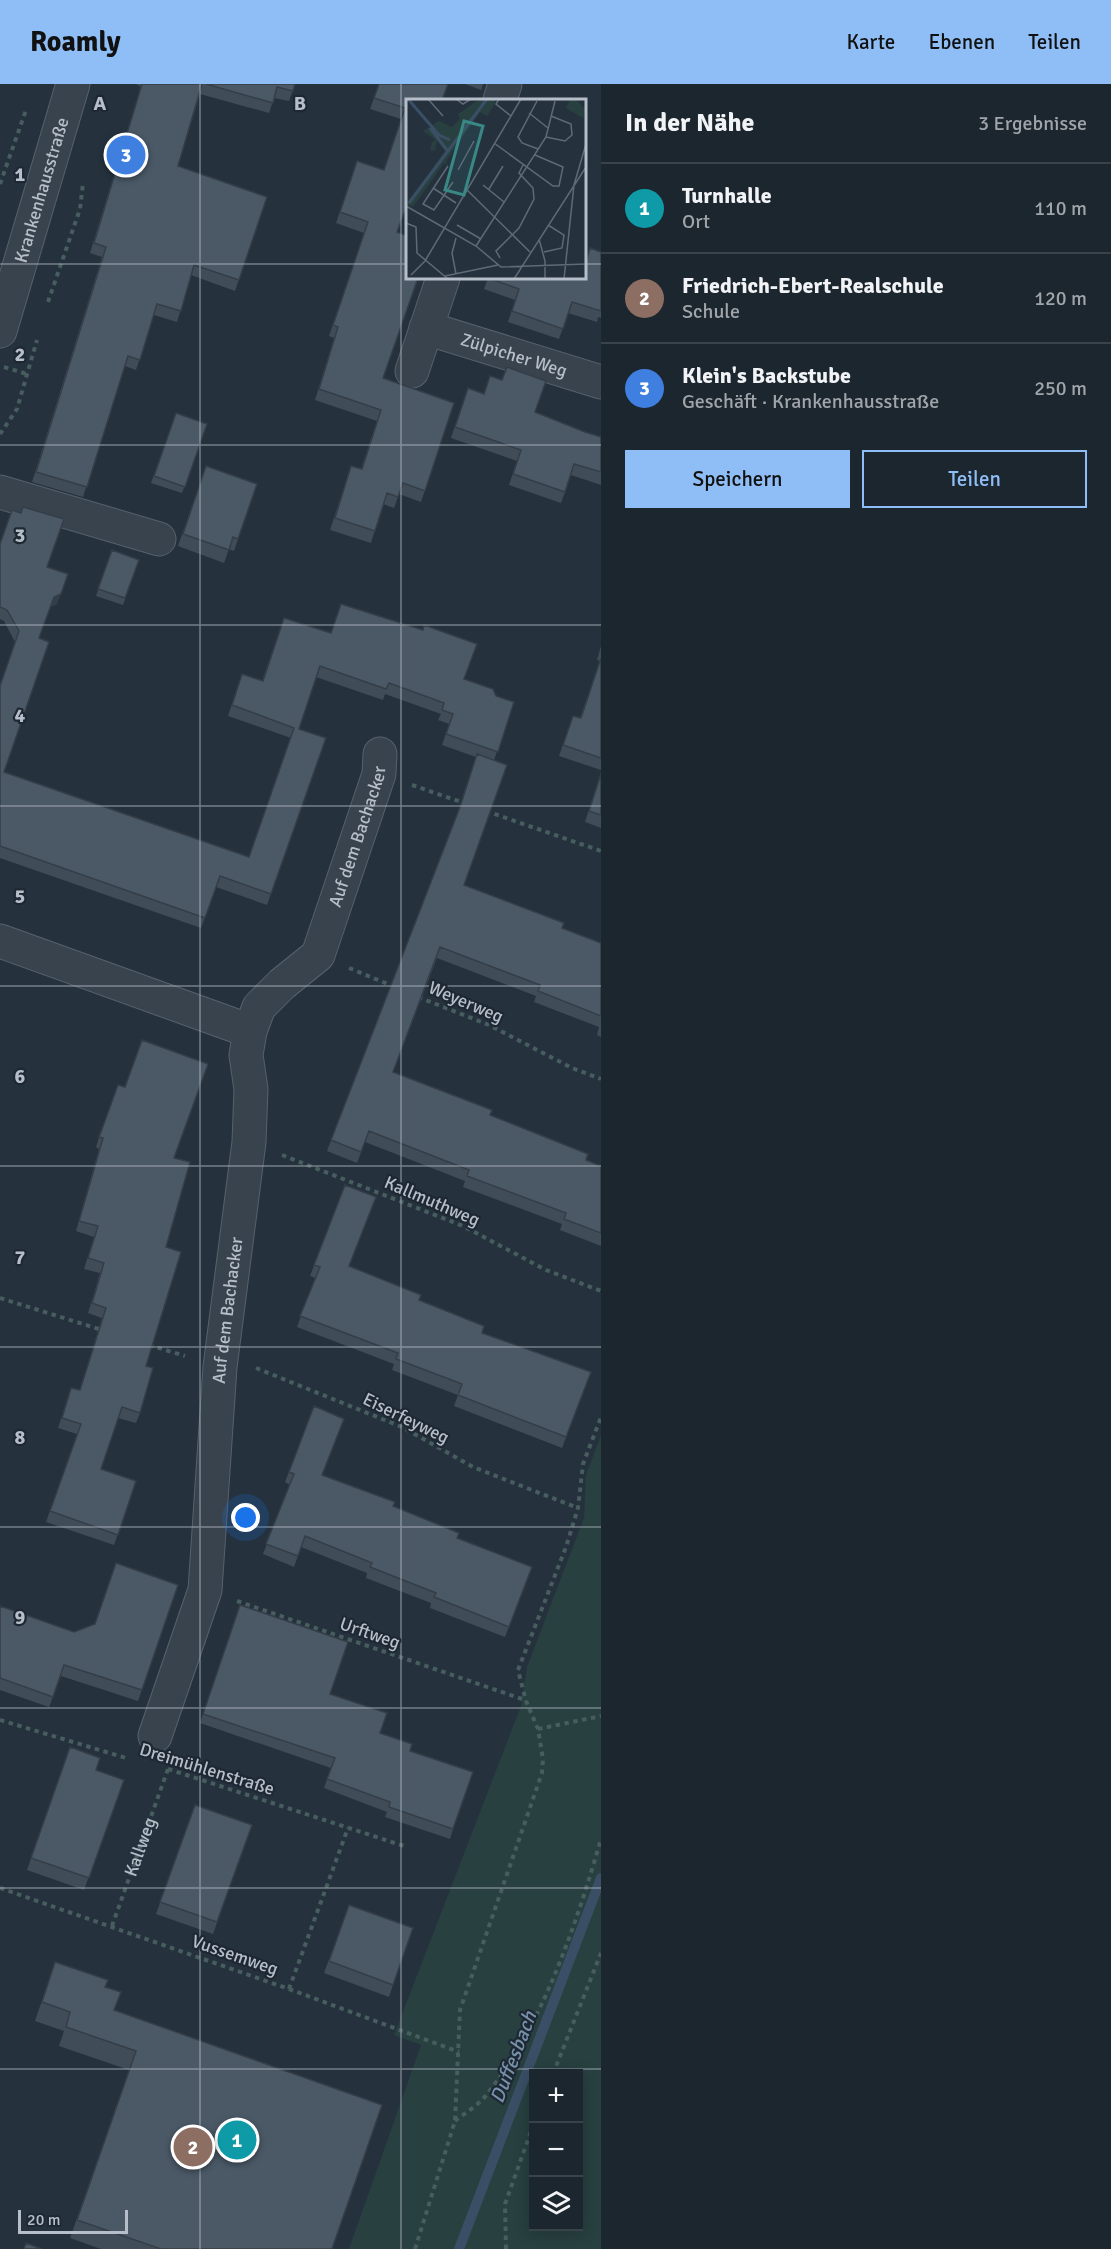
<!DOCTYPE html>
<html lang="de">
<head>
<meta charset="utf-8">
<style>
  :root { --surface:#1c262e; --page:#29323a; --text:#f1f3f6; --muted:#a0a5aa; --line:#3a434a; --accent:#8fbdf5 }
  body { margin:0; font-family:Signika,sans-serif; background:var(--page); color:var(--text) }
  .controls { position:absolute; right:18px; bottom:18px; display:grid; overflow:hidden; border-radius:0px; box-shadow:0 3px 15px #0003 }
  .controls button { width:54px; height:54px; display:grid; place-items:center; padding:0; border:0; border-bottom:2px solid var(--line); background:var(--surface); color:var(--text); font:30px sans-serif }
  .scale { position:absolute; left:18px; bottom:15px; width:110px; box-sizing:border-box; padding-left:6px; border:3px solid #b6bec9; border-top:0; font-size:16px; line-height:21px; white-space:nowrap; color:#b6bec9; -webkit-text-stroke:4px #1e2833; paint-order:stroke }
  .you { position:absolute; left:246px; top:1434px; width:21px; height:21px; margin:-15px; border:4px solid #fff; border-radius:50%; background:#1a73e8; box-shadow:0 0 0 9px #1a73e833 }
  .badge { display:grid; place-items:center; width:39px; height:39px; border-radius:50%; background:var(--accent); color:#fff; font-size:20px; font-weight:700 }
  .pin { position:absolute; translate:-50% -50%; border:3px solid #fff; box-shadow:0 2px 6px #0006 }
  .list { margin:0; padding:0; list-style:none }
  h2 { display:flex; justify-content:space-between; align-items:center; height:78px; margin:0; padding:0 24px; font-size:26px }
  h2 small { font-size:20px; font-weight:400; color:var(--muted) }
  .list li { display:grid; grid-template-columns:39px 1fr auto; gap:18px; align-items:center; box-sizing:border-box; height:90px; padding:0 24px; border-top:2px solid var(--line) }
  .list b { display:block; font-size:22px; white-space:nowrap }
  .list p { margin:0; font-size:20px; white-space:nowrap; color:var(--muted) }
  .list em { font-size:20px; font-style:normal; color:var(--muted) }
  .actions { display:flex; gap:12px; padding:18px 24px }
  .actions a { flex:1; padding:14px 0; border:2px solid var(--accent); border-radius:0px; text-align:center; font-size:21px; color:var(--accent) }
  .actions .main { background:var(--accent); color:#111 }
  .icon { flex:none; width:33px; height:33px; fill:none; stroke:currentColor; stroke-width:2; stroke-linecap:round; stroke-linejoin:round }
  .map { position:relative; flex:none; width:601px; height:2165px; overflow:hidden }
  header { display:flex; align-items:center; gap:36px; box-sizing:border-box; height:84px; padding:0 30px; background:var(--accent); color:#111 }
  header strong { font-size:28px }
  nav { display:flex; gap:33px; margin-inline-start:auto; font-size:21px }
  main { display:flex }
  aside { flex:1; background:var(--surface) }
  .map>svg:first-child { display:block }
  .green { fill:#284040; fill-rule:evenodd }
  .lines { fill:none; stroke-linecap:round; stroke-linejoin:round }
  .stream { stroke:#3a4f65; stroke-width:10 }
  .minor-casing { stroke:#57616c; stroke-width:35 }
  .path { stroke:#475d5e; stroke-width:4; stroke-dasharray:4.5 4.5; stroke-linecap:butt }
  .minor { stroke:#39434e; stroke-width:33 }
  .wall { fill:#404d59 }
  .shaded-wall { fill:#343e48 }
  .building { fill:#4b5967; stroke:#343e48; stroke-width:1.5 }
  .grid { fill:none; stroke:#b6bec9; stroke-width:1.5; stroke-opacity:0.55 }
  .labels { text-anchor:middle; stroke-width:4.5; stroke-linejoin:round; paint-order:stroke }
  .street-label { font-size:18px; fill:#b6bec9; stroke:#1e2833 }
  .water-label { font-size:20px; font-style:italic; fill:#7791ab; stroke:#1e2833 }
  .inset-river { fill:none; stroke:#3a4f65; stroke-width:3 }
  .inset-road { fill:none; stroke:#5f6a76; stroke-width:1.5 }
  .view { fill:#398885; fill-opacity:0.15; stroke:#398885; stroke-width:3 }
  .inset-edge { fill:none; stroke:#b6bec9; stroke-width:3 }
  .grid-label { font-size:20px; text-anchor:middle; font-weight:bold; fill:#b6bec9; stroke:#1e2833; stroke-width:4.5; stroke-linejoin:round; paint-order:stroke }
</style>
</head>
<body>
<header>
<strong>Roamly</strong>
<nav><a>Karte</a><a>Ebenen</a><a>Teilen</a></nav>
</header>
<main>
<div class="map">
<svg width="601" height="2165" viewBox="0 0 601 2165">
  <rect width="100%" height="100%" fill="#25323e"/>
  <path class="green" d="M601,1351V2165H349L421,1961L394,1951L521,1622L527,1583L584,1434L586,1391ZM534,1990H578V2142H534Z"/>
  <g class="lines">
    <path class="stream" d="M459,2165L601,1794"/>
    <defs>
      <g id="minor">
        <path d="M500,16L505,0"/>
        <path id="s2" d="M426,244L601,298"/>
        <path id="s3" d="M0,247L73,0"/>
        <path d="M412,287L443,194"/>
        <path d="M0,408L159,455"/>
        <path d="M0,857L250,947"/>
        <path id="s4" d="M155,1652L205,1506L220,1283L249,1058L251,1005L246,971L250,947L259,923L282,900L318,871L379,690L380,670"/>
      </g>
    </defs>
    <use href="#minor" class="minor-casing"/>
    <g class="path">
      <path d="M0,100L26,26"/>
      <path d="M48,218L80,125L83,99"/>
      <path d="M4,283L27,290"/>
      <path d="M0,350L17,325L37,256"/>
      <path d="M412,701L464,719"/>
      <path d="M486,727L601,767"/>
      <path d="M349,884L395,903"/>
      <path d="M418,913L489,941L572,984L601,995"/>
      <path d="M282,1071L463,1142L546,1186L601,1207"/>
      <path d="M0,1214L102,1246"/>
      <path d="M149,1261L185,1272"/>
      <path d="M256,1284L402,1343L473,1383L578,1424"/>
      <path d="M237,1517L525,1616"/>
      <path d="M0,1636L126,1674"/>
      <path d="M538,1645L601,1632"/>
      <path d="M168,1685L404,1762"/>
      <path d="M0,1804L289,1905L459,1968"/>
      <path id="s1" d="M112,1842L168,1685"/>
      <path d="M289,1905L348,1744"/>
      <path d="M553,1990L601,1869"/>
      <path d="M455,2037C465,2029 479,2021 487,2010C543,1940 576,1841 601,1755"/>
      <path d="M415,2165L455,2037L460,1926L542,1689L543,1675L538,1645L526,1617L518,1586L566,1463L578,1424L583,1380L601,1333"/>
      <path d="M506,2165L505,2120L534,2039"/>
    </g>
    <use href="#minor" class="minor"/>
  </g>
  <path class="wall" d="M136,0H295L289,17L274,14L269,29L200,10L178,82L267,113L235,207L191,191L177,238L154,231L136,286L125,282L83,413L32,398L102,173L90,169L139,9L140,2Z
    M379,0H448L397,148L383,294L454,319L421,418L399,410L394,424L383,420L371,459L330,446L351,382L361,385L377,337L315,316L334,254L329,252L364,149L336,139L357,77L384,86L401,35L370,25Z
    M465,0H483L481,6Z
    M601,168V234L598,233L597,238L568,229L559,255L508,238L515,216L484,205L488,194H585Z
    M464,315L535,328L585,348L601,353V401L571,391L561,419L509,401L517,377L451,354Z
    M176,329L207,340L182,409L151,399Z
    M206,382L257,400L234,467L229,465L224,479L178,462Z
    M0,459L47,483L57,520L50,523L39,554L4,688L249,773L291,654L228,632L242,590L262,597L284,534L464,595L496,612L514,618L494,676L464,801L562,844L601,859V953L597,951L599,943L534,918L536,912L437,874L393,988L490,1031L586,1076L601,1082V1162L560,1146L562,1140L463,1103L465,1097L365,1058L357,1079L327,1067L457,730L476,673L442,661L449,640L438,636L441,630L385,610L383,616L316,593L299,645L326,654L267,821L216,803L201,844L0,774V601L15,558L4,537L0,535Z
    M112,466L139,476L123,521L96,512Z
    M601,562V686L559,672L573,632L580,634L600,577L597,576Z
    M601,688V744L585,738Z
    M102,1044L174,1074L166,1163L146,1282L140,1329L136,1339L118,1334L101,1385L136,1397L114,1461L46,1438L77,1350L58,1344L71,1304L80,1306L102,1234L88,1229L100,1189L84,1185L94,1153L76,1147L99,1065L96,1063Z
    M345,1101L349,1182L419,1216L482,1249L591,1288L562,1364L454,1322L458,1311L392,1286L394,1280L297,1243L315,1194L310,1192Z
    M314,1322L323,1391L393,1422L457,1454L532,1483L505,1553L430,1524L431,1519L366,1494L367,1489L301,1463L294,1483L263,1470L290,1401L285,1398Z
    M178,1501L138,1617L61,1592L49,1623L0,1606V1522L74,1548L95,1540Z
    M240,1521L330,1610L380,1649L410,1667L453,1745L450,1755L385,1733L387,1728L324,1704L331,1684L200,1639Z
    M70,1663L96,1686L124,1696L84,1806L27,1786Z
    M195,1721L252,1741L213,1850L156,1830Z
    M349,1821L393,1901L389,1913L324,1889Z
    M55,1878L105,1903L114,1926L332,2165H101L70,2154L129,1986L59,1962L64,1947L35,1937Z"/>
  <path class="shaded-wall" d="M61,510L57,520L50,523L54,513Z"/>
  <path class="building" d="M142,0H202L178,82L267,113L239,196L194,181L181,227L157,220L140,276L128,272L87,403L36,388L106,163L94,159Z
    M206,0H295L293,7L277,3L273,19Z
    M379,0H448L442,16H408V119L397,148L408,152V194H418L383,294L454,319L425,407L403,399L398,413L387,409L375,447L335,434L351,382L362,385L381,326L319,305L338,243L333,241L368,138L340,128L357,77L384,86L405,24L374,14Z
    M590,164L601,168V227L572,218L563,245L512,227L519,205L488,194H585V181Z
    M507,283L546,297L535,328L585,348L601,353V388L574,380L565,408L513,390L521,366L455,343L468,304L484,310L490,292L502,296Z
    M176,329L207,340L185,403L154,392Z
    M206,382L257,400L238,455L233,453L229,466L183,450Z
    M23,423L64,435L47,483L68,490L61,510L54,513L39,554L49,558L4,688L249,773L294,644L232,621L242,590L263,597L284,534L331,549L341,520L423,546L424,541L477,560L464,595L493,605L496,612L514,618L498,668L446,650L453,630L442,626L444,619L389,599L386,605L320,582L299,645L326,654L271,810L220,792L205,834L0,762V602L19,547L7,526L0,523V460L12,426L21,429Z
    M112,466L139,476L125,514L98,505Z
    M601,574V674L563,661L573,632L581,634Z
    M477,670L507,681L464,801L564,839L562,844L601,859V932L538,907L540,901L440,863L393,988L492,1026L490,1031L588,1070L586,1076L601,1082V1149L564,1135L566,1129L467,1092L469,1086L369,1047L361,1068L331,1056L460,723Z
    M601,690V731L589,727Z
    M142,956L208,980L174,1074L190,1078L166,1163L181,1168L146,1282L153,1284L140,1329L122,1323L101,1385L136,1397L118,1451L50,1427L81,1340L62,1334L71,1304L80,1306L106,1224L92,1219L104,1179L88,1174L98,1142L79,1137L103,1054L99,1053L106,1034L118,1001L125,1003Z
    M345,1101L376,1113L349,1182L421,1211L419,1216L484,1242L482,1249L591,1288L566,1353L458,1311L462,1300L396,1275L398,1269L300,1232L320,1183L314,1181Z
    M314,1322L344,1335L322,1391L395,1418L393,1422L459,1449L457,1454L532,1483L509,1543L434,1513L436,1509L370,1483L372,1479L305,1452L298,1472L266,1460L294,1390L289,1388Z
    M116,1479L178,1501L142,1606L64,1581L53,1613L0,1594V1522L74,1548L95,1540Z
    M240,1521L348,1558L330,1610L387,1629L380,1649L412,1660L410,1667L473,1688L453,1745L389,1723L390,1718L327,1695L335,1674L203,1630Z
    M70,1663L100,1674L96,1686L124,1696L89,1794L31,1774Z
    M195,1721L252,1741L217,1838L160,1818Z
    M349,1821L413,1844L393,1901L329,1877Z
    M55,1878L108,1896L105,1903L121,1908L114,1926L382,2021L332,2165H161L77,2136L136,1967L66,1943L70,1928L42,1918Z
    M26,2159L42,2165H24Z"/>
  <path class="grid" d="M200,0V2165M401,0V2165M0,180H407M584,180H601M0,361H601M0,541H601M0,722H601M0,902H601M0,1082H601M0,1263H601M0,1443H601M0,1624H601M0,1804H601M0,1985H601"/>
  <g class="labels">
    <g class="street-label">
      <text dy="6" stroke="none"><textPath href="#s3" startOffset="147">Krankenhausstraße</textPath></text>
      <text dy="6" stroke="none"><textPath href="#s2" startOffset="92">Zülpicher Weg</textPath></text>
      <text dy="6" stroke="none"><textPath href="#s4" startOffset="946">Auf dem Bachacker</textPath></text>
      <text transform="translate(466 918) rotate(23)" y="6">Weyerweg</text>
      <text transform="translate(432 1117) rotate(23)" y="6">Kallmuthweg</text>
      <text dy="6" stroke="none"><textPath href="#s4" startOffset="435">Auf dem Bachacker</textPath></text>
      <text transform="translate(406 1334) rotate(26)" y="6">Eiserfeyweg</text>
      <text transform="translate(370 1549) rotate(19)" y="6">Urftweg</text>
      <text transform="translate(207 1685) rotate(17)" y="6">Dreimühlenstraße</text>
      <text dy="6" stroke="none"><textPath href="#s1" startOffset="84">Kallweg</textPath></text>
      <text transform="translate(235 1871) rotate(19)" y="6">Vussemweg</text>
    </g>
    <g class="water-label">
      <text transform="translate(513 1973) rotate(-69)" y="7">Duffesbach</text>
    </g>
  </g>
  <g transform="translate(406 15)">
    <rect width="180" height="180" fill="#25323e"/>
    <path d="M74,0H89L88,6L81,17L74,13L40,62L42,67L38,64L7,108L0,105L39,52L31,42L29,52L24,51L26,43L30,41L17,32L33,22L46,28L54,20L52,15ZM164,0H170L180,12L177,19L160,9Z" fill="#284040"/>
    <path class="inset-river" d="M2,0L33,36L44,41M24,29L41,51M3,104L81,0"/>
    <path class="inset-road" d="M22,0L37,17M50,0L57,5L65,0M93,0L90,5L105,17M131,2L112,38L116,44L132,50M123,14L142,29M140,38L159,42L166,36L165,25L145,17M88,44L147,87H153L157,68L129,56M42,67L17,105L28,111L47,83M52,71L68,42M77,86L98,103M27,89L50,104M59,89L124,153M83,90L97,67M0,107L70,147L95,168L180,165M0,124L10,128L11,154L42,180M51,126L75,140M50,139L46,154L50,175M133,140L139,162V180M70,147L140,38L149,2M138,153L156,149L158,136L142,126M94,159L90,152L113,129L128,100L127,89L113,74L117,66M5,176L19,162L115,0M39,177L92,166M108,180L180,68M158,180L168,86L180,45"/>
    <path class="view" d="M58,22L77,27L58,96L39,91Z"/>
    <rect width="180" height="180" class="inset-edge"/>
  </g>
  <g class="grid-label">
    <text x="100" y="26">A</text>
    <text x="300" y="26">B</text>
    <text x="20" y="97">1</text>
    <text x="20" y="277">2</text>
    <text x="20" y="458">3</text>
    <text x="20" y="638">4</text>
    <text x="20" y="819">5</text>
    <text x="20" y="999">6</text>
    <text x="20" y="1180">7</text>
    <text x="20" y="1360">8</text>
    <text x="20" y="1540">9</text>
  </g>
</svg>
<div class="controls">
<button>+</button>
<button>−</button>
<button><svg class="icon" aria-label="layers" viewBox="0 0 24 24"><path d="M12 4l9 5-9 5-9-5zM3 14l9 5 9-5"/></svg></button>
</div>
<div class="scale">20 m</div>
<div class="you"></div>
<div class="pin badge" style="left:237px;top:2056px;background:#0f9aa8">1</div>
<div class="pin badge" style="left:193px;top:2063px;background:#8d6e63">2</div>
<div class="pin badge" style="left:126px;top:71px;background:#3f7fe0">3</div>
</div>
<aside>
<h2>In der Nähe<small>3 Ergebnisse</small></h2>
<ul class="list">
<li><span class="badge" style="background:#0f9aa8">1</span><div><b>Turnhalle</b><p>Ort</p></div><em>110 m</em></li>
<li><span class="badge" style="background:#8d6e63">2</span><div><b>Friedrich-Ebert-Realschule</b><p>Schule</p></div><em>120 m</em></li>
<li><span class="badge" style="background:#3f7fe0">3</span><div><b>Klein's Backstube</b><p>Geschäft · Krankenhausstraße</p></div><em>250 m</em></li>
</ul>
<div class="actions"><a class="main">Speichern</a><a>Teilen</a></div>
</aside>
</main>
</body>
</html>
